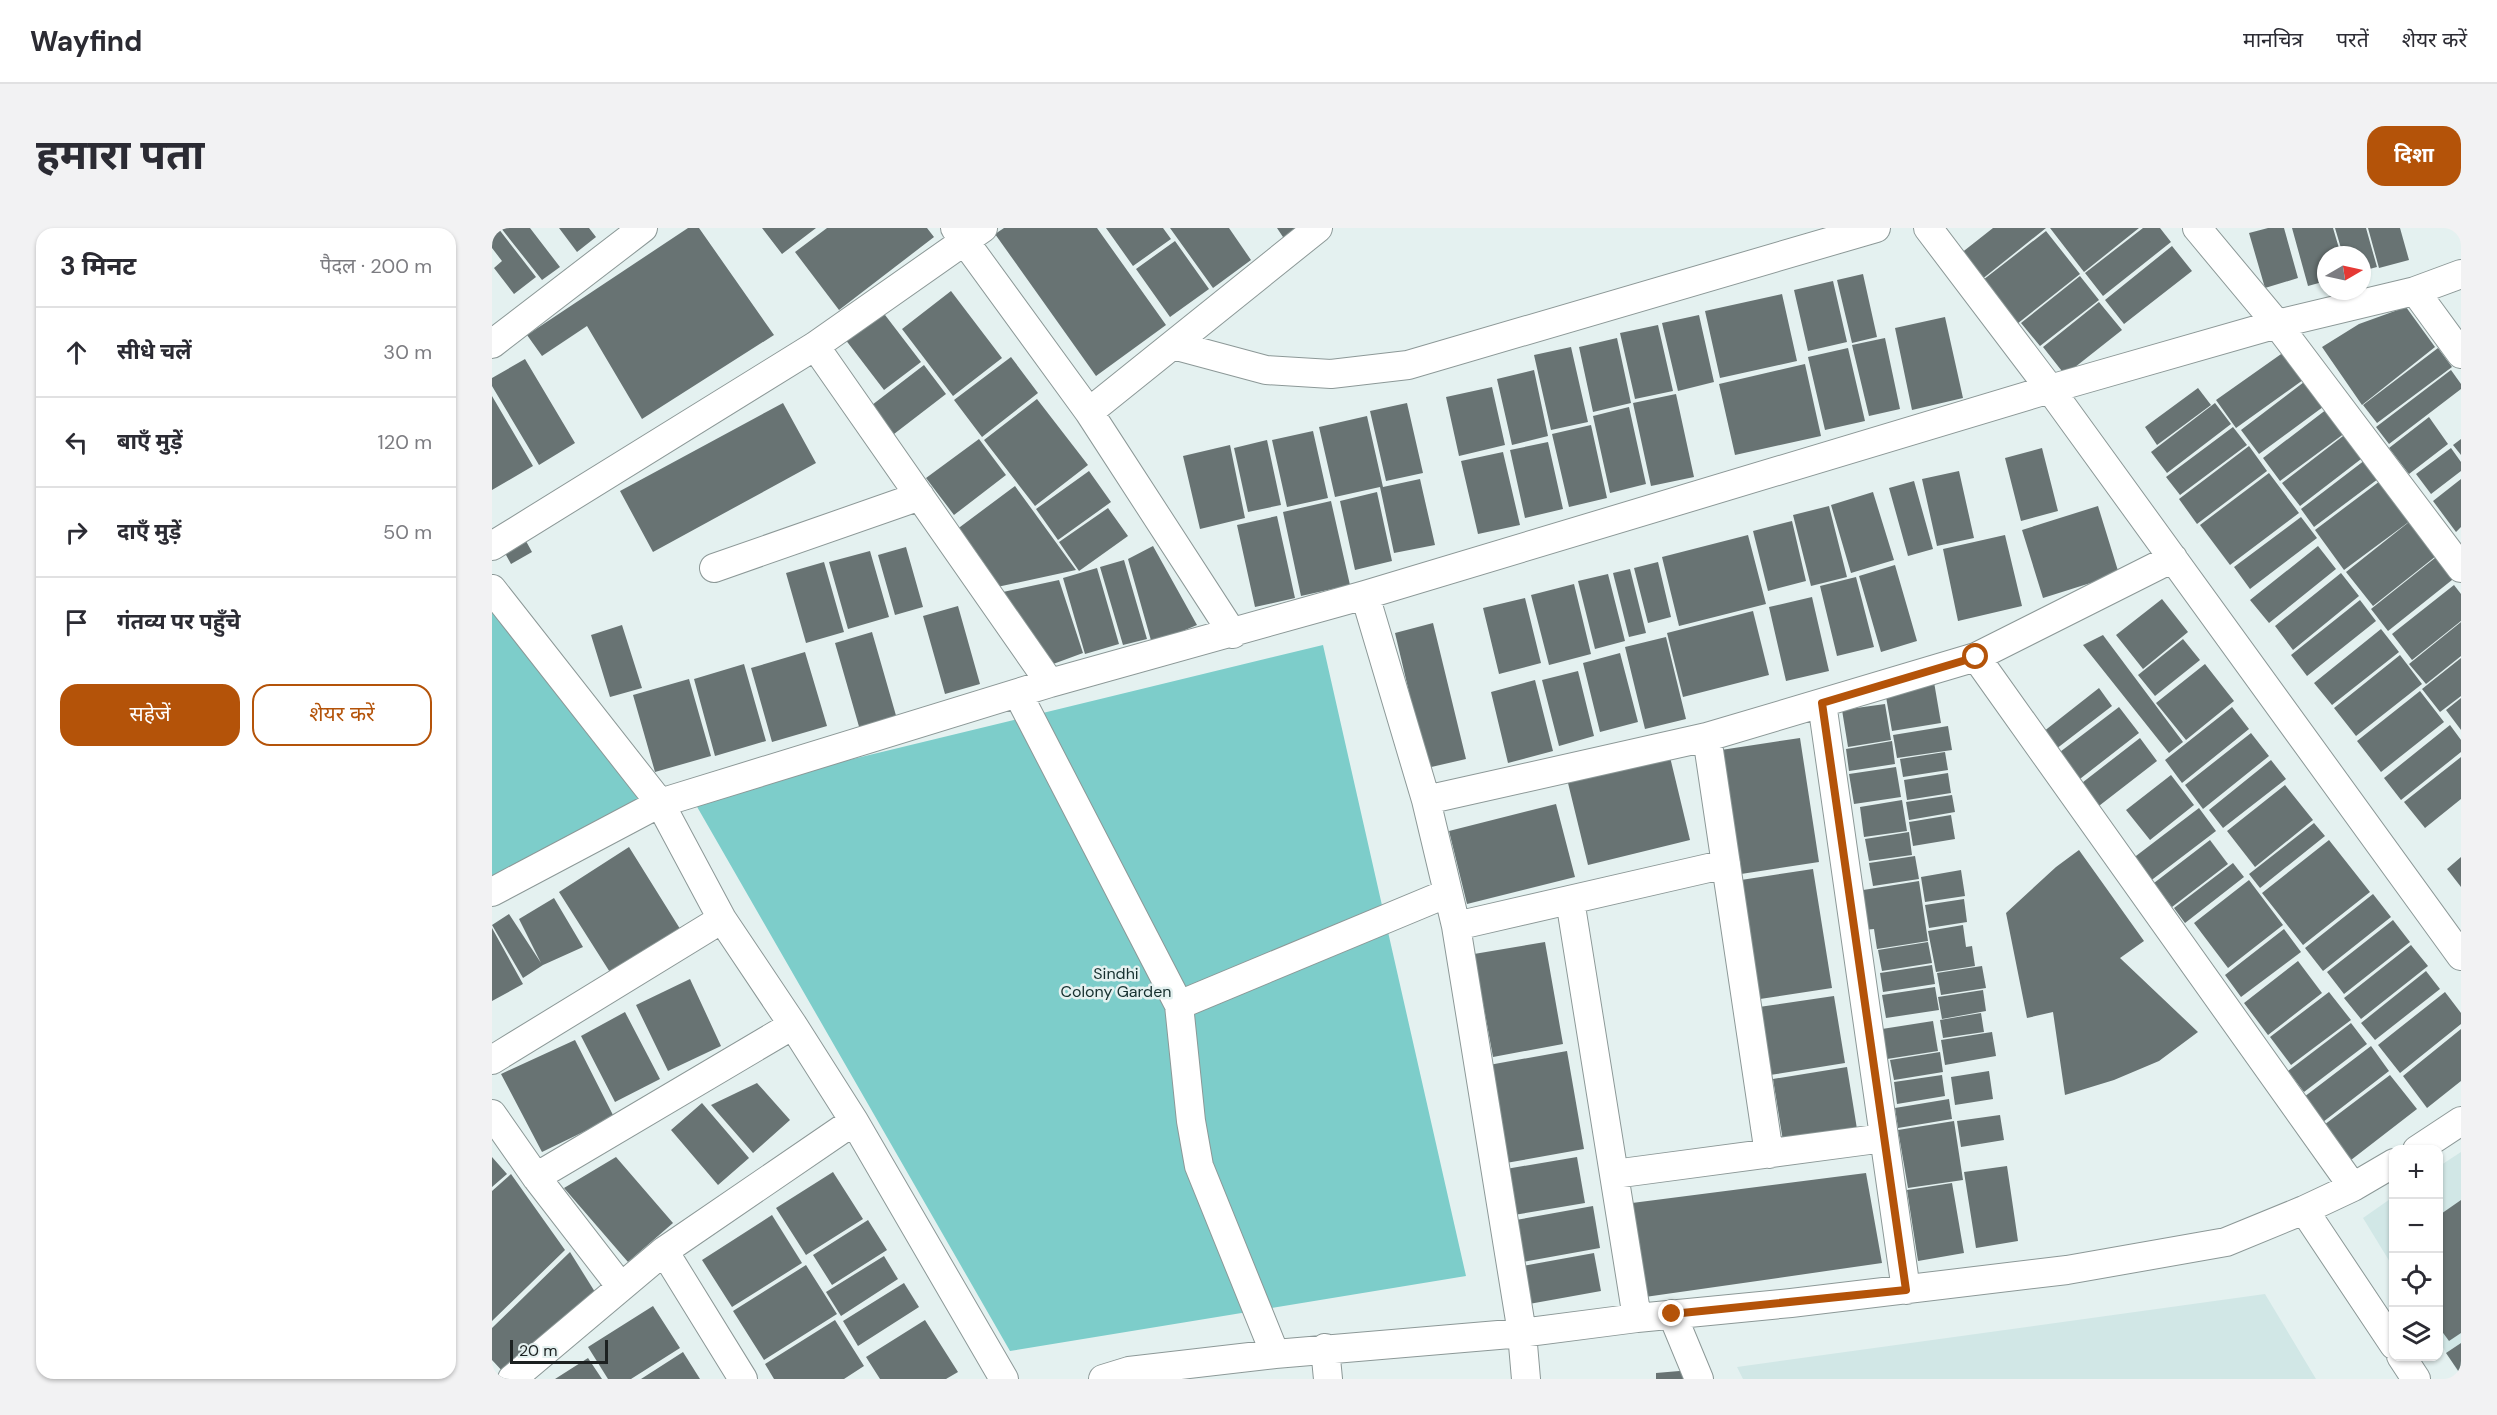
<!DOCTYPE html>
<html lang="hi">
<head>
<meta charset="utf-8">
<style>
  :root { --surface:#fff; --page:#f2f2f3; --text:#2b2b33; --muted:#7c7c81; --line:#e1e1e2; --accent:#b45309 }
  body { margin:0; font-family:"DM Sans","Noto Sans Devanagari",sans-serif; background:var(--page); color:var(--text) }
  .controls { position:absolute; right:18px; bottom:18px; display:grid; overflow:hidden; border-radius:12px; box-shadow:0 2px 4px #0004 }
  .controls button { width:54px; height:54px; display:grid; place-items:center; padding:0; border:0; border-bottom:2px solid var(--line); background:var(--surface); color:var(--text); font:30px sans-serif }
  .compass { position:absolute; left:1825px; top:18px; width:54px; height:54px; border-radius:50%; background:var(--surface); box-shadow:0 2px 4px #0004; rotate:81deg }
  .scale { position:absolute; left:18px; bottom:15px; width:98px; box-sizing:border-box; padding-left:6px; border:3px solid #1c2121; border-top:0; font-size:16px; line-height:21px; white-space:nowrap; color:#1c2121; -webkit-text-stroke:4px #e4f1f0; paint-order:stroke }
  .stop { position:absolute; width:18px; height:18px; margin:-14px; border:4px solid #b45309; border-radius:50%; background:#fff }
  .stop.end { background:#b45309; border-color:#fff; box-shadow:0 2px 6px #0008 }
  .list { margin:0; padding:0; list-style:none }
  h2 { display:flex; justify-content:space-between; align-items:center; height:78px; margin:0; padding:0 24px; font-size:26px }
  h2 small { font-size:20px; font-weight:400; color:var(--muted) }
  .list li { display:grid; grid-template-columns:39px 1fr auto; gap:18px; align-items:center; box-sizing:border-box; height:90px; padding:0 24px; border-top:2px solid var(--line) }
  .list b { display:block; font-size:22px; white-space:nowrap }
  .list em { font-size:20px; font-style:normal; color:var(--muted) }
  .actions { display:flex; gap:12px; padding:18px 24px }
  .actions a { flex:1; padding:14px 0; border:2px solid var(--accent); border-radius:18px; text-align:center; font-size:21px; color:var(--accent) }
  .actions .main { background:var(--accent); color:#fff }
  .icon { flex:none; width:33px; height:33px; fill:none; stroke:currentColor; stroke-width:2; stroke-linecap:round; stroke-linejoin:round }
  .map { position:relative; flex:none; width:1969px; height:1151px; overflow:hidden; border-radius:18px }
  header { display:flex; align-items:center; gap:36px; box-sizing:border-box; height:84px; padding:0 30px; background:var(--surface); border-bottom:2px solid var(--line) }
  header strong { font-size:28px }
  nav { display:flex; gap:33px; margin-inline-start:auto; font-size:21px }
  .intro { display:flex; align-items:center; justify-content:space-between; box-sizing:border-box; height:144px; padding:0 36px }
  h1 { margin:0; font-size:42px }
  .button { padding:15px 27px; border-radius:18px; background:var(--accent); color:#fff; font-size:21px; font-weight:700 }
  main { display:flex; gap:36px; padding:0 36px }
  aside { flex:1; background:var(--surface); border-radius:18px; box-shadow:0 2px 4px #0004 }
  .map>svg:first-child { display:block }
  .built { fill:#d1e7e6 }
  .green { fill:#7dcdca }
  .building { fill:#687373 }
  .lines { fill:none; stroke-linecap:round; stroke-linejoin:round }
  .street-casing { stroke:#8c9897; stroke-width:30 }
  .street { stroke:#fff; stroke-width:28 }
  .route { stroke:#b45309; stroke-width:8 }
  .labels { text-anchor:middle; stroke-width:5; stroke-linejoin:round; paint-order:stroke }
  .park-label { font-size:16px; fill:#152f2e; stroke:#e4f1f0 }
</style>
</head>
<body>
<header>
<strong>Wayfind</strong>
<nav><a>मानचित्र</a><a>परतें</a><a>शेयर करें</a></nav>
</header>
<div class="intro"><h1>हमारा पता</h1><a class="button">दिशा</a></div>
<main>
<aside>
<h2>3 मिनट<small>पैदल · 200 m</small></h2>
<ul class="list">
<li><svg class="icon" aria-label="ahead" viewBox="0 0 24 24"><path d="M12 20V5M6 11l6-6 6 6"/></svg><div><b>सीधे चलें</b></div><em>30 m</em></li>
<li><svg class="icon" aria-label="left" viewBox="0 0 24 24"><path d="M17 20v-9H6M10 6l-5 5 5 5"/></svg><div><b>बाएँ मुड़ें</b></div><em>120 m</em></li>
<li><svg class="icon" aria-label="right" viewBox="0 0 24 24"><path d="M7 20v-9h11M14 6l5 5-5 5"/></svg><div><b>दाएँ मुड़ें</b></div><em>50 m</em></li>
<li><svg class="icon" aria-label="arrive" viewBox="0 0 24 24"><path d="M6 21V4h12l-3 4 3 4H6"/></svg><div><b>गंतव्य पर पहुँचे</b></div></li>
</ul>
<div class="actions"><a class="main">सहेजें</a><a>शेयर करें</a></div>
</aside>
<div class="map">
<svg width="1969" height="1151" viewBox="0 0 1969 1151">
  <rect width="100%" height="100%" fill="#e4f1f0"/>
  <path class="built" d="M1969,924V1149L1947,1113L1946,939Z
    M1901,969V1039L1871,990Z
    M1773,1066L1824,1151H1251L1245,1139Z"/>
  <path class="green" d="M0,361L168,575L0,664Z
    M831,417L974,1048L518,1123L200,570Z"/>
  <path class="building" d="M0,0H6L44,49L22,66L2,40L10,33L0,20Z
    M9,0H38L68,39L50,52Z
    M67,0H97L104,9L85,24Z
    M196,0H207L282,107L150,191L95,98L50,128L35,107Z
    M270,0H324L290,26Z
    M335,0H435L442,9L347,82L303,24Z
    M512,0H605L674,97L604,148L503,6Z
    M614,0H671L679,11L641,38Z
    M678,0H737L759,32L721,60Z
    M785,0H809L793,12Z
    M1501,0H1554L1489,52L1468,26Z
    M1558,0H1647L1592,44Z
    M1651,0H1668L1679,14L1611,68L1593,45Z
    M1776,0H1792L1806,50L1773,60L1757,5Z
    M1800,0H1841L1849,27H1834V53L1816,58Z
    M1843,0H1874L1885,39L1870,43V27H1851Z
    M1876,0H1908L1917,32L1887,40Z
    M1554,3L1588,46L1525,96L1491,52Z
    M683,13L717,61L678,89L644,41Z
    M1680,18L1700,43L1632,96L1613,72Z
    M1371,46L1385,109L1360,115L1345,52Z
    M1588,48L1607,72L1548,118L1529,95Z
    M1341,53L1355,114L1316,123L1302,62Z
    M459,63L510,130L461,168L410,101Z
    M1290,66L1305,133L1228,150L1213,83Z
    M1607,74L1630,102L1573,147L1551,119Z
    M1914,79L1943,119L1870,177L1830,119L1867,96Z
    M390,83L429,134L392,162L353,111Z
    M1207,87L1222,154L1186,163L1170,95Z
    M1453,89L1471,170L1420,182L1403,100Z
    M1166,97L1181,163L1143,171L1128,105Z
    M1125,110L1139,175L1101,184L1087,119Z
    M1393,110L1408,181L1377,188L1360,117Z
    M1079,119L1096,194L1059,202L1042,127Z
    M1356,120L1373,193L1333,202L1316,129Z
    M1946,120L1960,139L1885,195L1871,177Z
    M1792,124L1811,152L1744,200L1724,172Z
    M519,129L546,165L490,209L462,172Z
    M33,131L83,215L47,237L0,158V150Z
    M1313,136L1329,208L1243,227L1227,156Z
    M432,137L454,166L402,206L380,177Z
    M1042,142L1056,208L1020,217L1005,151Z
    M1959,142L1969,156V161L1897,216L1884,199Z
    M1816,151L1835,176L1767,226L1749,202Z
    M1000,159L1013,217L967,228L954,169Z
    M1706,160L1719,177L1665,217L1653,199Z
    M1184,166L1202,249L1159,258L1141,175Z
    M0,168L41,238L0,262Z
    M545,171L596,237L543,278L492,212Z
    M291,175L324,235L161,324L128,263Z
    M915,175L931,245L894,253L878,183Z
    M1723,175L1739,196L1675,245L1659,224Z
    M1137,179L1154,256L1118,265L1101,188Z
    M1835,181L1853,205L1788,253L1771,230Z
    M875,188L891,259L928,251L943,317L902,325L888,259L843,269L827,199Z
    M1937,189L1956,216L1917,246L1897,220Z
    M1099,197L1115,270L1077,279L1060,206Z
    M1741,199L1755,217L1688,267L1674,249Z
    M821,203L836,270L795,279L780,212Z
    M1855,205L1873,228L1808,278L1790,255Z
    M487,211L514,247L462,287L434,250Z
    M1969,211V227L1961,217Z
    M775,212L789,277L756,284L742,220Z
    M1056,214L1071,281L1033,290L1018,222Z
    M738,217L753,290L708,301L691,228Z
    M1757,218L1775,243L1705,296L1687,271Z
    M1550,220L1566,283L1529,293L1513,230Z
    M1959,220L1969,234V243L1939,266L1924,246Z
    M1011,224L1028,297L986,306L969,233Z
    M1873,232L1886,251L1822,299L1809,281Z
    M597,243L619,274L566,312L544,281Z
    M1467,243L1482,310L1445,318L1430,251Z
    M1777,245L1807,285L1738,337L1708,297Z
    M1969,251V299L1964,304L1941,273Z
    M1422,253L1441,321L1416,328L1397,260Z
    M1888,253L1918,293L1852,342L1823,302Z
    M523,258L584,342L505,359L464,302Z
    M885,264L900,333L863,342L848,273Z
    M1381,264L1402,332L1359,345L1339,277Z
    M839,273L858,357L809,368L791,284Z
    M1337,278L1355,349L1319,358L1301,287Z
    M1606,278L1627,346L1551,370L1530,302Z
    M616,280L636,308L587,343L567,314Z
    M785,288L803,370L763,379L745,297Z
    M1809,289L1825,310L1758,361L1742,339Z
    M1300,293L1314,353L1276,363L1261,303Z
    M1917,294L1944,328L1881,378L1854,344Z
    M29,304L40,324L19,336L8,316Z
    M1256,307L1274,376L1187,398L1170,329Z
    M1513,307L1530,378L1466,393L1451,321Z
    M661,318L705,397L660,416L636,331Z
    M1826,318L1844,341L1777,395L1758,372Z
    M414,319L431,379L403,387L386,327Z
    M378,323L397,389L356,401L337,334Z
    M1948,326L1965,348L1896,403L1879,381Z
    M632,332L655,411L631,417L608,339Z
    M332,334L352,404L314,415L294,345Z
    M1166,334L1179,389L1156,395L1142,340Z
    M1403,337L1425,413L1389,424L1367,348Z
    M605,340L627,416L593,426L571,350Z
    M1138,341L1154,405L1137,409L1121,345Z
    M1849,345L1867,368L1801,422L1783,398Z
    M1116,346L1133,413L1103,421L1086,353Z
    M1364,349L1382,419L1345,428L1328,358Z
    M567,352L591,425L553,439L511,364Z
    M1082,356L1099,426L1057,437L1039,367Z
    M1962,357L1969,366V393L1920,432L1900,406Z
    M1320,369L1337,443L1294,453L1277,379Z
    M1033,370L1049,435L1007,446L991,380Z
    M1670,371L1696,404L1651,441L1624,407Z
    M1868,372L1884,393L1815,448L1799,427Z
    M466,378L488,456L453,466L431,388Z
    M1261,383L1277,447L1191,469L1175,405Z
    M1969,394V428L1934,456L1917,436Z
    M941,395L974,531L935,540L903,405Z
    M130,397L150,460L118,469L99,407Z
    M1889,401L1907,424L1840,477L1822,455Z
    M380,404L405,491L368,502L343,415Z
    M1611,407L1691,514L1677,525L1591,417Z
    M1174,409L1194,491L1153,501L1133,419Z
    M1691,411L1708,432L1663,468L1646,447Z
    M313,424L335,498L280,514L259,440Z
    M1128,425L1146,494L1108,504L1091,435Z
    M1908,427L1930,456L1864,508L1842,480Z
    M1969,430V468L1948,484L1930,461Z
    M252,436L274,513L223,528L202,451Z
    M1713,436L1742,473L1694,512L1664,475Z
    M1086,443L1102,508L1067,518L1050,452Z
    M197,451L219,528L163,544L141,467Z
    M1043,452L1061,523L1016,535L999,464Z
    M1442,454L1449,495L1400,503L1393,463Z
    M1607,460L1620,478L1564,521L1551,504Z
    M1928,463L1952,494L1889,544L1865,513Z
    M1969,470V502L1954,482Z
    M1393,476L1399,512L1356,519L1350,482Z
    M1627,479L1647,505L1584,554L1564,527Z
    M1740,479L1757,501L1690,555L1673,532Z
    M1958,497L1969,512V524L1909,572L1892,550Z
    M1456,498L1460,522L1405,530L1401,507Z
    M1759,505L1777,528L1711,581L1693,557Z
    M1308,510L1327,634L1249,646L1229,522Z
    M1648,510L1665,533L1603,581L1586,558Z
    M1400,513L1403,536L1357,543L1354,521Z
    M1453,524L1456,542L1411,549L1408,531Z
    M1178,529L1198,612L1096,637L1076,555Z
    M1969,529V571L1933,600L1912,574Z
    M1779,532L1794,551L1731,600L1717,582Z
    M1404,539L1409,569L1362,576L1357,546Z
    M1456,545L1459,565L1415,572L1412,552Z
    M1679,547L1702,577L1658,612L1634,582Z
    M1793,557L1821,592L1763,639L1735,603Z
    M1460,567L1463,584L1417,592L1414,574Z
    M1410,572L1415,603L1372,609L1368,579Z
    M1064,576L1083,649L975,676L957,603Z
    M1707,580L1724,603L1657,654L1640,631Z
    M1459,587L1463,611L1421,618L1417,594Z
    M1822,595L1833,608L1768,660L1757,646Z
    M1417,604L1420,627L1377,633L1373,611Z
    M1718,612L1736,636L1680,679L1662,655Z
    M1837,612L1878,664L1811,717L1770,665Z
    M137,619L190,704L121,749L67,664Z
    M1587,622L1652,713L1628,730L1706,804L1667,833L1622,852L1573,867L1561,784L1535,790L1514,685L1564,639Z
    M1423,628L1427,651L1381,658L1377,635Z
    M1969,629V659L1955,641Z
    M1741,635L1752,649L1693,695L1682,680Z
    M1321,641L1340,760L1268,771L1249,652Z
    M1469,642L1473,668L1433,674L1429,649Z
    M1757,652L1791,697L1736,740L1702,695Z
    M1427,653L1436,713L1385,721L1382,701L1371,702L1365,663Z
    M1881,666L1899,689L1831,743L1813,720Z
    M62,670L91,719L51,737L31,750L0,697L17,686L49,735L27,691Z
    M1472,671L1475,694L1437,700L1433,677Z
    M1901,692L1918,714L1852,766L1835,744Z
    M1471,697L1474,719L1480,718L1483,738L1444,744L1436,703Z
    M0,700L31,756L0,773Z
    M1792,701L1809,724L1749,769L1733,747Z
    M1053,714L1071,816L1001,829L982,726Z
    M1436,714L1440,735L1390,743L1386,722Z
    M1919,717L1936,738L1869,791L1852,770Z
    M1806,733L1830,765L1776,807L1752,775Z
    M1440,737L1443,756L1391,764L1388,745Z
    M1490,738L1494,760L1449,767L1445,745Z
    M1934,743L1948,761L1883,812L1869,795Z
    M198,751L229,818L176,843L144,777Z
    M1443,759L1447,782L1394,790L1390,767Z
    M1491,762L1494,783L1450,791L1446,769Z
    M1837,764L1859,792L1799,837L1778,809Z
    M1953,764L1969,785V796L1908,845L1886,817Z
    M1342,768L1353,835L1278,847L1267,779Z
    M133,784L168,851L123,874L89,808Z
    M1489,785L1492,804L1451,810L1448,792Z
    M1441,793L1446,823L1395,831L1390,801Z
    M1859,795L1875,816L1812,864L1796,843Z
    M1969,801V853L1935,880L1911,848Z
    M1500,804L1504,828L1453,837L1449,812Z
    M83,812L122,889L50,924L9,846Z
    M1879,818L1897,843L1831,894L1812,869Z
    M1075,823L1092,921L1014,935L997,837Z
    M1448,824L1451,844L1402,852L1398,832Z
    M1355,839L1365,901L1291,913L1281,851Z
    M1497,843L1501,871L1463,877L1459,849Z
    M1450,847L1453,868L1405,876L1402,854Z
    M1898,847L1925,881L1859,932L1832,897Z
    M265,855L298,892L261,925L219,877Z
    M1457,871L1460,891L1406,900L1403,880Z
    M210,875L257,930L226,957L179,902Z
    M1508,887L1512,912L1469,919L1465,893Z
    M1462,893L1471,952L1416,960L1406,902Z
    M0,929L15,946L0,959Z
    M124,929L181,995L136,1034L72,960Z
    M1085,929L1093,975L1022,987L1014,941Z
    M1515,938L1526,1013L1484,1020L1472,944Z
    M341,944L371,991L314,1027L284,980Z
    M1374,945L1390,1035L1153,1069L1140,975Z
    M19,946L73,1022L0,1093V963Z
    M1460,955L1472,1025L1426,1033L1415,962Z
    M1969,972V1105L1957,1113L1946,1098V988Z
    M1101,978L1108,1020L1031,1034L1024,992Z
    M280,987L310,1035L240,1079L210,1032Z
    M376,992L395,1022L340,1057L321,1027Z
    M78,1024L103,1064L14,1147L0,1132V1100Z
    M1102,1025L1109,1063L1037,1076L1030,1038Z
    M392,1028L406,1051L349,1088L334,1064Z
    M314,1037L345,1086L272,1132L241,1083Z
    M412,1055L427,1079L366,1118L351,1093Z
    M161,1078L188,1120L139,1151H116L96,1119Z
    M343,1092L372,1138L352,1151H282L273,1136Z
    M433,1092L466,1144L454,1151H388L374,1129Z
    M1969,1115V1147L1954,1125Z
    M191,1124L208,1151H149Z
    M96,1130L110,1151H63Z
    M1199,1142L1202,1151H1164V1145Z"/>
  <g class="lines">
    <defs>
      <path id="street" d="M463,0L597,184L741,406
        M1436,0L1558,161L1969,728
        M1705,0L1785,96L1969,340
        M1923,63L1969,126
        M0,116L151,0
        M681,117L774,142L839,146L916,137L1384,0
        M323,118L558,455
        M597,184L826,0
        M0,318L323,118L491,0
        M222,340L428,268
        M0,361L168,575L230,691L301,797L362,893L512,1151
        M873,367L934,572L964,698L1030,1105L1034,1151
        M1484,429L1861,959
        M526,466L687,777L699,893L707,938L783,1126
        M1330,475L1414,1062
        M1215,509L1277,926
        M934,572L1215,509L1484,429L1681,330
        M0,664L168,575L558,455L873,367L1558,161L1785,96L1923,63L1969,46
        M1078,672L1145,1090
        M964,698L1234,636
        M687,777L956,665
        M0,832L230,691
        M0,886L44,949L129,1059
        M1925,922L1969,893
        M1122,946L1392,910
        M44,949L301,797
        M1812,982L1902,1117
        M172,1023L251,1151
        M1180,1086L1207,1151
        M833,1120L836,1151
        M1909,1128L1924,1151
        M20,1151L172,1023L362,893
        M611,1151L637,1143L783,1126L1030,1105L1145,1090L1299,1075L1575,1042L1734,1014L1812,982L1861,959L1902,935"/>
    </defs>
    <use href="#street" class="street-casing"/>
    <use href="#street" class="street"/>
  </g>
  <g class="lines">
    <path class="route" d="M1180,1086L1414,1062L1330,475L1484,429"/>
  </g>
  <g class="labels">
    <g class="park-label">
      <text x="624" y="751">Sindhi<tspan x="624" dy="18">Colony Garden</tspan></text>
    </g>
  </g>
</svg>
<div class="controls">
<button>+</button>
<button>−</button>
<button><svg class="icon" aria-label="locate" viewBox="0 0 24 24"><circle cx="12" cy="12" r="6"/><path d="M12 2v4M12 18v4M2 12h4M18 12h4"/></svg></button>
<button><svg class="icon" aria-label="layers" viewBox="0 0 24 24"><path d="M12 4l9 5-9 5-9-5zM3 14l9 5 9-5"/></svg></button>
</div>
<svg class="compass" viewBox="-18 -18 36 36"><path d="M0-13l5 13h-10z" fill="#e53935"/><path d="M0 13l5-13h-10z" fill="#7c7c81"/></svg>
<div class="scale">20 m</div>
<div class="stop" style="left:1484px;top:429px"></div>
<div class="stop end" style="left:1180px;top:1086px"></div>
</div>
</main>
</body>
</html>
